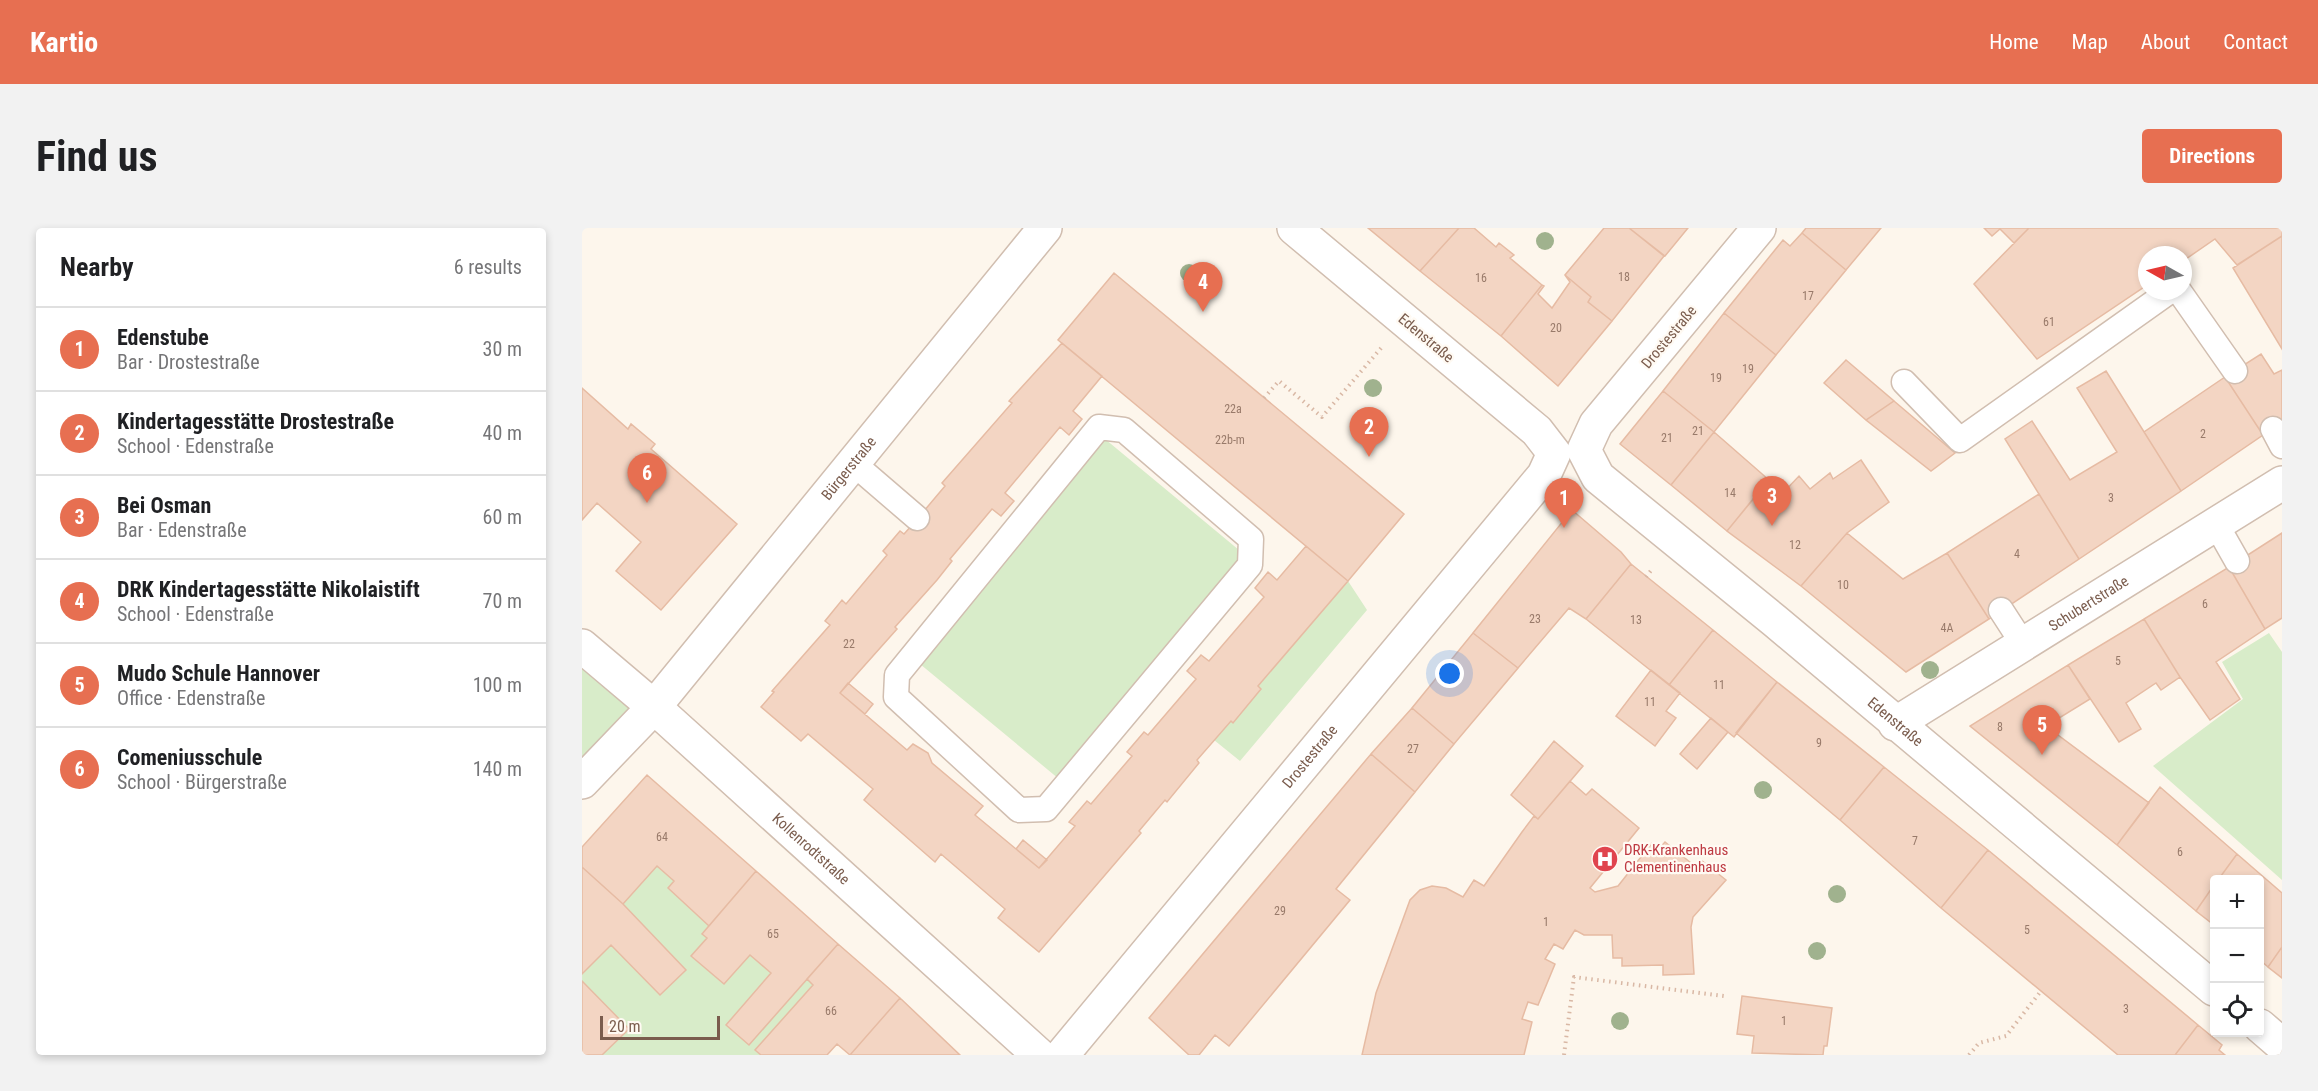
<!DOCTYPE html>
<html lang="en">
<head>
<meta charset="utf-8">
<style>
  :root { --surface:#fff; --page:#f2f2f2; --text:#202124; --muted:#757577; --line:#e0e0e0; --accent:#e76f51 }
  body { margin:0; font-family:"Roboto Condensed",sans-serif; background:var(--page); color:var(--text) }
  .controls { position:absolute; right:18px; bottom:18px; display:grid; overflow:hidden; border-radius:6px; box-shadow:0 3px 9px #0003 }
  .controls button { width:54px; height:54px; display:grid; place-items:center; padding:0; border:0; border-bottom:2px solid var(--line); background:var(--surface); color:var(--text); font:30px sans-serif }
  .compass { position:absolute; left:1556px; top:18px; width:54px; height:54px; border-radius:50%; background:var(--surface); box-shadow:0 3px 9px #0003; rotate:278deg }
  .scale { position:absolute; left:18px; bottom:15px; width:120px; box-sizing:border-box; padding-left:6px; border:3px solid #7a5c4d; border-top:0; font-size:16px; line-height:21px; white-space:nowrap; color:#7a5c4d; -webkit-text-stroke:4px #fffaf3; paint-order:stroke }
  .you { position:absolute; left:868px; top:446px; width:21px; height:21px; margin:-15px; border:4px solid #fff; border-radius:50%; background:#1a73e8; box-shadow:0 0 0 9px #1a73e833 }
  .badge { display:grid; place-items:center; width:39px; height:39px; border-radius:50%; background:var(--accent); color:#fff; font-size:20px; font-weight:700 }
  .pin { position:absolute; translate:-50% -50px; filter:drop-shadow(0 2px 3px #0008) }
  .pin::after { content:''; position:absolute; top:32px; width:21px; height:18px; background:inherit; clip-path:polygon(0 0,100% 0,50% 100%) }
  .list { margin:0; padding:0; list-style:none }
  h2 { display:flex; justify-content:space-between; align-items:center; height:78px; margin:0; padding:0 24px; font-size:26px }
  h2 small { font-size:20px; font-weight:400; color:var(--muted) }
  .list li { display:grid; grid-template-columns:39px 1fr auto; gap:18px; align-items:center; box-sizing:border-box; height:84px; padding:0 24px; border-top:2px solid var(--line) }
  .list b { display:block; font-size:22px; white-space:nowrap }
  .list p { margin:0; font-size:20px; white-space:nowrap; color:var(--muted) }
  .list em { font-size:20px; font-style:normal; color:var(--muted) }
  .icon { flex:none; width:33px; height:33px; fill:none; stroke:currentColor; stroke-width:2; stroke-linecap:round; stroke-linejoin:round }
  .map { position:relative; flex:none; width:1700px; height:827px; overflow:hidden; border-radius:6px }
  header { display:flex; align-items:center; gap:36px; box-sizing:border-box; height:84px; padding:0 30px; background:var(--accent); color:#fff }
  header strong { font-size:28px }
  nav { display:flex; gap:33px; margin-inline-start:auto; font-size:21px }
  .intro { display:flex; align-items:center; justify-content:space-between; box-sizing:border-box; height:144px; padding:0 36px }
  h1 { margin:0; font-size:42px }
  .button { padding:15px 27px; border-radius:6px; background:var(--accent); color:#fff; font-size:21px; font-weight:700 }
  main { display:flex; gap:36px; padding:0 36px }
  aside { flex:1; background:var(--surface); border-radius:6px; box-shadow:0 3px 9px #0003 }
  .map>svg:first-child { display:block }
  .green { fill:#d8ecc9 }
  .building { fill:#f3d5c3; stroke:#e6bba3; stroke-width:1.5 }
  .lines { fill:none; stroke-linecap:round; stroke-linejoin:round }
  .service-casing { stroke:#d1beb0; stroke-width:27 }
  .minor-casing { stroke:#d1beb0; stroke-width:36 }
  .path { stroke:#d9b8a5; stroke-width:4; stroke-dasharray:1.5 4.5; stroke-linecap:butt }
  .service { stroke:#fff; stroke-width:24 }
  .minor { stroke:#fff; stroke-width:33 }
  .tree { fill:#a0b28e }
  .labels { text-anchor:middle; stroke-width:4.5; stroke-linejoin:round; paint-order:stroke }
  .number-label { font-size:12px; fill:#987a6a }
  .street-label { font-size:15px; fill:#7a5c4d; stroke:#fffaf3 }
  .health-label { font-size:15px; fill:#be3a42; stroke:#fffaf3; text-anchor:start }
</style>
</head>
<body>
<header>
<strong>Kartio</strong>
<nav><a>Home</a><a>Map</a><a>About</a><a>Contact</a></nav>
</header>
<div class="intro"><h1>Find us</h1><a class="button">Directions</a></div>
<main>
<aside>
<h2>Nearby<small>6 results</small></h2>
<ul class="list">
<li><span class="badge">1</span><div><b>Edenstube</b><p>Bar · Drostestraße</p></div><em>30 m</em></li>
<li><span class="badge">2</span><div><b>Kindertagesstätte Drostestraße</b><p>School · Edenstraße</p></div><em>40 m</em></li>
<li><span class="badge">3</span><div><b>Bei Osman</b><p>Bar · Edenstraße</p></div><em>60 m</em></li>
<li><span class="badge">4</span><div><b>DRK Kindertagesstätte Nikolaistift</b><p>School · Edenstraße</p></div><em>70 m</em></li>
<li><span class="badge">5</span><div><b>Mudo Schule Hannover</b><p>Office · Edenstraße</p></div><em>100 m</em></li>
<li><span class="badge">6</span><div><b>Comeniusschule</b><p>School · Bürgerstraße</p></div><em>140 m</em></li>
</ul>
</aside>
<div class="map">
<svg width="1700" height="827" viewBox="0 0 1700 827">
  <rect width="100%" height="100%" fill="#fdf6ec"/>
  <path class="green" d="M523,211L663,327L477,551L338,436Z
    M766,353L785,382L658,533L632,512L649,493L651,495L679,461L676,458Z
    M1687,405L1700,424V652L1571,538L1661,471L1640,434Z
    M0,436L54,482L0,535Z
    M75,638L92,653L86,660L127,698L120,705L125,710L110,729L142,756L168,727L189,745L225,751L231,757L173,822L179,827H20L47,801L0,753V746L29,717L78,767L103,742L41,676Z"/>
  <path class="building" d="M786,0H877L838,43Z
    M877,0H892L914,19L917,15L932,27L928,30L960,57L919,108L838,43Z
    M1022,0H1047L1082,28L1030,93L1006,74L1009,69L983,47Z
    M1047,0H1106L1083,28Z
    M1224,0H1299L1264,42L1220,5Z
    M1402,0H1447L1432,15L1418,1L1410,8Z
    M1447,0H1700V8L1655,37L1633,11L1601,33V27H1565V57L1455,131L1392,56Z
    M1220,5L1264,42L1194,127L1142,85L1201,12L1208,18Z
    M1700,8V121L1651,40Z
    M532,45L822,286L766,353L476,112Z
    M983,47L1009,69L1006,74L1030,93L976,158L919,108L960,57L962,58L956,66L970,80L988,54Z
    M1142,85L1194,127L1132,204L1081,163Z
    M480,115L520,148L491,183L500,191L487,207L478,199L423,265L432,273L419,288L410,281L368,331L370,333L355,352L313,399L315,401L258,465L325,522L331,516L346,525L350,535L401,578L393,587L457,640L493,598L487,594L505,573L509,576L550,528L545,524L562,504L566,507L614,451L605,443L619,427L627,433L682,369L673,360L686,344L695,352L724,318L766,353L676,458L679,461L651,495L649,493L615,532L617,535L585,574L583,572L557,603L559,605L457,724L416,690L423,681L359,626L353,634L282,572L291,561L226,506L219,513L179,479L192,464L190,463L248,397L243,393L260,372L264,376L305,327L301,323L318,303L322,306L331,296L363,258L360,255L430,175L427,173Z
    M1679,126L1692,146L1700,142V195L1681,207L1643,149Z
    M1264,132L1312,173L1284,192L1242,155Z
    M1524,143L1599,263L1497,331L1423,211L1450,193L1488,252L1535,224L1495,160Z
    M1643,149L1681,207L1599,263L1562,204Z
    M0,160L46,201L49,196L73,216L69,221L155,296L79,382L34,343L59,314L15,275L0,292Z
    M1081,163L1132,204L1089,257L1038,216Z
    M1312,173L1373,225L1349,243L1284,192Z
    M1132,204L1187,252L1145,303L1089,257Z
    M1279,232L1307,274L1265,305L1219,358L1145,303L1184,255L1199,267L1217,248L1228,261L1248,245L1251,251Z
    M1457,266L1497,331L1407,391L1365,325Z
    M990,282L1039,324L1049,336L1004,391L987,380L936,440L891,405Z
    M1265,305L1321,351L1365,325L1407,391L1324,444L1219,358Z
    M1700,305V390L1683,401L1647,339Z
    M1049,336L1131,402L1087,457L1004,391Z
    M1647,339L1683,401L1634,434L1658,471L1628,492L1598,449L1562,391Z
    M1562,391L1598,449L1579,462L1574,455L1544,475L1559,501L1537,514L1486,437Z
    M1131,402L1195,454L1152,509L1087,457Z
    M891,405L936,440L872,516L830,480Z
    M1486,437L1508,471L1464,498L1567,575L1535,617L1388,498Z
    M1069,442L1098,465L1084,483L1094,490L1073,518L1034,488Z
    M1195,454L1302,539L1258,592L1154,505Z
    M266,455L291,476L283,486L258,465Z
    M830,480L872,516L833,564L789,526Z
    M1129,490L1146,504L1115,541L1098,526Z
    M972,513L1001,538L956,591L929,567Z
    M789,526L833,564L754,661L768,672L647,818L633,807L617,827H607L567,790Z
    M1302,539L1406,622L1359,680L1258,592Z
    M65,547L174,643L127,698L86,660L92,653L75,638L41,676L0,639V619Z
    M988,553L1004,567L1010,561L1057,600L1008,660L1013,664L1036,658L1070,615L1077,621L1083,614L1114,639L1119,632L1144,652L1111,689L1109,699L1112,746L1081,747V737L1040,738V730H1031L1030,707H1002L993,702L981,721L972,716L963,731L973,736L956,777L946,774L940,791L950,794L942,827H780L794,765L828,672L838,662L850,658L864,660L881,669L892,652L902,658L940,604L952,588L956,591Z
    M1578,559L1655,626L1636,652H1632V657L1614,683L1535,617Z
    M441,612L465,632L457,640L434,621Z
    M1406,622L1616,797L1593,827H1536L1359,680Z
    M1655,626L1700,665V719L1686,739L1678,732V652H1636Z
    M0,639L41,676L104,742L78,767L29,717L0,746Z
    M174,643L256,716L167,817L144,797L189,745L168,727L142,756L109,728L125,710L120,706Z
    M1632,657V697L1614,683Z
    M256,716L318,770L268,827L255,816L245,827H179L173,822L231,757L225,751Z
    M1700,719V750L1686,739Z
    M0,753L47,801L20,827H0Z
    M1160,768L1250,780L1245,818H1242L1241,827L1170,825L1172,808L1155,806Z
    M318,770L378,827H268Z
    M1616,797L1640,817L1637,822L1643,827H1593Z"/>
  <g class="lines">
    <defs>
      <path id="service" d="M1597,63L1653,143
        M1322,154L1378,212L1588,63
        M517,199L542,202L669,311L668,337L464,581L437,582L314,469L315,447Z
        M1691,201L1700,218
        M271,235L335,290
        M1634,296L1655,333
        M1419,382L1441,416"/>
      <g id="minor">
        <path id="s1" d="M1177,0L1014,196L1002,222L1016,249L1193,393L1632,761"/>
        <path id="s2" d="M0,418L72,479L457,827"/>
        <path id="s3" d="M1313,496L1700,255"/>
        <path id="s4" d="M0,554L72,479L463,0"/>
        <path d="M1678,798L1700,817"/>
        <path id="s5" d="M480,827L962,247L972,225L955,203L712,0"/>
      </g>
    </defs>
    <use href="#service" class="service-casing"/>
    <use href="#minor" class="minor-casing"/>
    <path class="path" d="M682,170L697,153L740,189L800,119
      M1064,349L1071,340
      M982,827L992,749L1142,768
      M1387,827L1397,815L1424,808L1459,763"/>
    <use href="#service" class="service"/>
    <use href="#minor" class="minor"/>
  </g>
  <g class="tree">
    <circle cx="963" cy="13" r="9"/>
    <circle cx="607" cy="45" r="9"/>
    <circle cx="791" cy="160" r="9"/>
    <circle cx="1348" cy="442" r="9"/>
    <circle cx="1181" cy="562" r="9"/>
    <circle cx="1255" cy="666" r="9"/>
    <circle cx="1235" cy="723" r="9"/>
    <circle cx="1038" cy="793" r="9"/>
  </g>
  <defs>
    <symbol id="hospital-disc" viewBox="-11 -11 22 22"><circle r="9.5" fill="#e0444e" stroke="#fffaf3"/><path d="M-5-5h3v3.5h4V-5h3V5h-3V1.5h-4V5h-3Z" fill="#fff"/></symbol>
  </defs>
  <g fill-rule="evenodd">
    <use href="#hospital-disc" x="1008" y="616" width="30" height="30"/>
  </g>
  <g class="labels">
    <g class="number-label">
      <text x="1042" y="53">18</text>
      <text x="899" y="54">16</text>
      <text x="1226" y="72">17</text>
      <text x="1467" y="98">61</text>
      <text x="974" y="104">20</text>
      <text x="1166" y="145">19</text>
      <text x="1134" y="154">19</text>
      <text x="651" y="185">22a</text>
      <text x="1116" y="207">21</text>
      <text x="1621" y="210">2</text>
      <text x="1085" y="214">21</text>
      <text x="648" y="216">22b-m</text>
      <text x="1148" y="269">14</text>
      <text x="1529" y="274">3</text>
      <text x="1213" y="321">12</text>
      <text x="1435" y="330">4</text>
      <text x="1261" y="361">10</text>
      <text x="1623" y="380">6</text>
      <text x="953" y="395">23</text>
      <text x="1054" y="396">13</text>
      <text x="1365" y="404">4A</text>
      <text x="267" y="420">22</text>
      <text x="1536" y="437">5</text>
      <text x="1137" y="461">11</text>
      <text x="1068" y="478">11</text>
      <text x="1418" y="503">8</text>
      <text x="1237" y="519">9</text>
      <text x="831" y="525">27</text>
      <text x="80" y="613">64</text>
      <text x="1333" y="617">7</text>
      <text x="1598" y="628">6</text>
      <text x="698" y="687">29</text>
      <text x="964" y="698">1</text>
      <text x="1445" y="706">5</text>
      <text x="191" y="710">65</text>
      <text x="1544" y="785">3</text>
      <text x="249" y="787">66</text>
      <text x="1202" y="797">1</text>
    </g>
    <g class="street-label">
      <text transform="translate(1087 109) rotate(-50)" y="5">Drostestraße</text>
      <text transform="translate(844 110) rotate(40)" y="5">Edenstraße</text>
      <text dy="5" stroke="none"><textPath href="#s4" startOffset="412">Bürgerstraße</textPath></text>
      <text dy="5" stroke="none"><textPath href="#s3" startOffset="228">Schubertstraße</textPath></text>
      <text dy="5" stroke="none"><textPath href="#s1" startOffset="699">Edenstraße</textPath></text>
      <text dy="5" stroke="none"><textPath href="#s5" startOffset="388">Drostestraße</textPath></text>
      <text dy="5" stroke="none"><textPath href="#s2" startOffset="306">Kollenrodtstraße</textPath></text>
    </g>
    <g class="health-label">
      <text x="1042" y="627">DRK-Krankenhaus<tspan x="1042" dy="17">Clementinenhaus</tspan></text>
    </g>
  </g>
</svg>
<div class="controls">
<button>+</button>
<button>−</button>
<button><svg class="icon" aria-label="locate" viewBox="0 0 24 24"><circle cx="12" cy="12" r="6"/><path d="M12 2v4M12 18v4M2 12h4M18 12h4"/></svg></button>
</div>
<svg class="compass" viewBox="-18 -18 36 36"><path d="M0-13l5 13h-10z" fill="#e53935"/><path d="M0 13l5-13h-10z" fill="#757577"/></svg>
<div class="scale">20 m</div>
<div class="you"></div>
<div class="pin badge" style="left:982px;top:300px">1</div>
<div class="pin badge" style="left:787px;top:229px">2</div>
<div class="pin badge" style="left:1190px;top:298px">3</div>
<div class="pin badge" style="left:621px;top:84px">4</div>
<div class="pin badge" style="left:1460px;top:527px">5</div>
<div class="pin badge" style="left:65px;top:275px">6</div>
</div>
</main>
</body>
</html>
